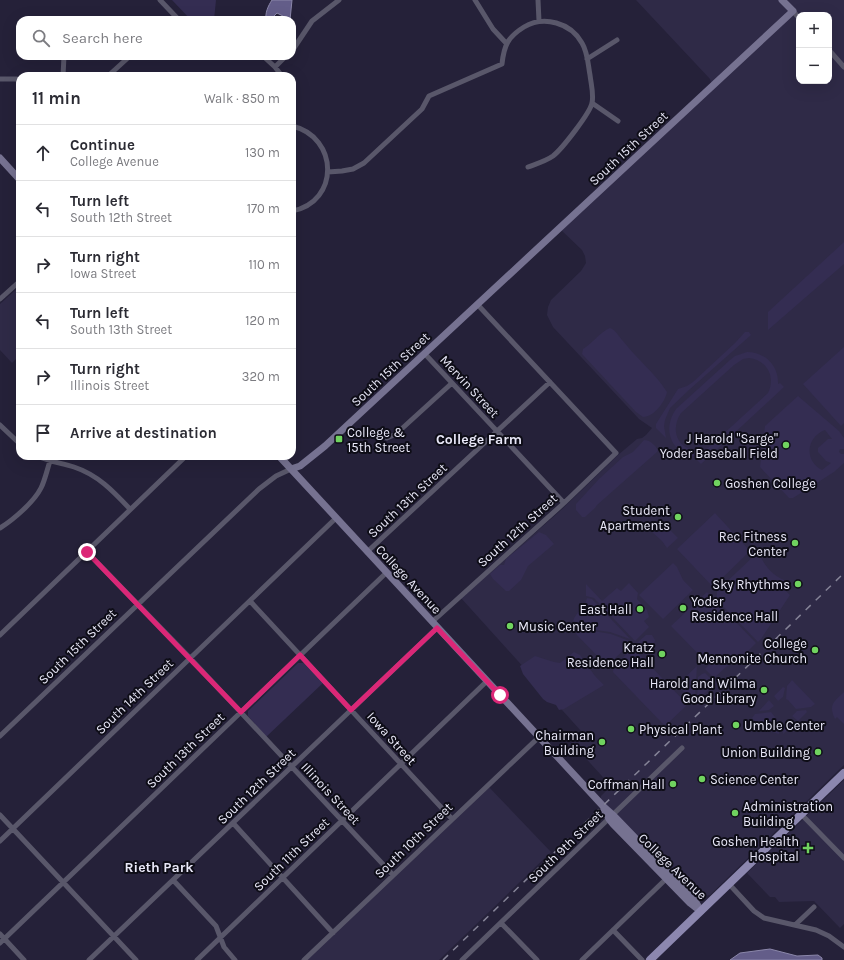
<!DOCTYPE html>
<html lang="en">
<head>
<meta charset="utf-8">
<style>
  :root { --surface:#fff; --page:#f2f2f3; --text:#2b2b33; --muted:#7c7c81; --line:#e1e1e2 }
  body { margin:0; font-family:Karla,sans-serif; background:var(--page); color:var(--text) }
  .controls { position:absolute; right:12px; top:12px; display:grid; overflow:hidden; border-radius:8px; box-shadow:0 4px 16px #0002 }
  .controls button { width:36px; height:36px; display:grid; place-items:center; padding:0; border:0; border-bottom:1px solid var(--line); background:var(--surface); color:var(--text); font:20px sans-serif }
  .stop { position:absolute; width:12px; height:12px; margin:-9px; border:3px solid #db2777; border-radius:50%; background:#fff }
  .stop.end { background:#db2777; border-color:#fff; box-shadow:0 1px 4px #0008 }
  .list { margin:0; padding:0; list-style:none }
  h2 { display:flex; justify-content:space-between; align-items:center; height:52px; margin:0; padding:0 16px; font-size:17px }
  h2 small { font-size:13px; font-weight:400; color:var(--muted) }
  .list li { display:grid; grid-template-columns:26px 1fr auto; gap:12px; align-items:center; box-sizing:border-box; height:56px; padding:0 16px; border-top:1px solid var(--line) }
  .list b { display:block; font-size:15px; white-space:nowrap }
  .list p { margin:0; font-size:13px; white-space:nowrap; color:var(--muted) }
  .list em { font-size:13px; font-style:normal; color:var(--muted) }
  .icon { flex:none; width:22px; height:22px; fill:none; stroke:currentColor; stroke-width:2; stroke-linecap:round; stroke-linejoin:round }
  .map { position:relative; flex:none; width:844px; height:960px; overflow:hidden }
  .search { position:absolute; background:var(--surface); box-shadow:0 4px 16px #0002; left:16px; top:16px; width:280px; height:44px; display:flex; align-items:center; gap:10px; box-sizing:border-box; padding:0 14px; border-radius:12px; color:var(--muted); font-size:15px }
  .panel { position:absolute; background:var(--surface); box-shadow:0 4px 16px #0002; left:16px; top:72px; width:280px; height:388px; border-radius:12px }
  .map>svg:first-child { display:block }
  .built { fill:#2f2a47; fill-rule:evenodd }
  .green { fill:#342d52; fill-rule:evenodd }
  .water { fill:#635d89; stroke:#8b87aa }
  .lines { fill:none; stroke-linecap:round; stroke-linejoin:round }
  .street { stroke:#59576a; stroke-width:5 }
  .secondary { stroke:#767291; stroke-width:7 }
  .primary { stroke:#8c87af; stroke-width:8 }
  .rail { stroke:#868498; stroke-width:1.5; stroke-dasharray:7 7; stroke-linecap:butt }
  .route { stroke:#db2777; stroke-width:5 }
  .poi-dot { fill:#70d35f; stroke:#0e0d17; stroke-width:1.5 }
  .labels { text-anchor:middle; stroke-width:4; stroke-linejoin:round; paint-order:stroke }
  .street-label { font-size:13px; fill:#e9e8f8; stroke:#0e0d17 }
  .poi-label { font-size:13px; fill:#e9e8f8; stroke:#0e0d17; text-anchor:end }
  .neighbourhood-label { font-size:14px; font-weight:bold; fill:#e9e8f8; stroke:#0e0d17 }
</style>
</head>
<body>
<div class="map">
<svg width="844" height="960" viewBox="0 0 844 960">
  <rect width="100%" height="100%" fill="#252139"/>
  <path class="built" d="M636,0H844V765L710,895L702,897L696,896L690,892L601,799V796L611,786L570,741L581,731L461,598L560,511L618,455L637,439L642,438L646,435L652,428L639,419L553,327L547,315L548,307L551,300L581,271L586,263L585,256L582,250L560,229L713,90L710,79ZM799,15H829V81H799Z
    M20,286V355L12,363L0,350V304Z
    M844,780V924L840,928L814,901L779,902L775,897H770L747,873Z
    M487,785L551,852L491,910L439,960H304Z"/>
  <path class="green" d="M172,0H216L214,20H191Z
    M844,242V264L768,330V312Z
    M610,328C616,330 619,337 623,341C637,359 655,373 667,392C665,402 654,417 643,417L636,412L582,354L583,349C593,343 600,332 610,328Z
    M745,332H749L751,335L690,389L670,408L665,420L664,426L666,438L656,428V424L678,389L687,386L693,382L735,343Z
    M844,347V423L841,426L803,384Z
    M747,352C765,352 779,366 778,384L780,383L784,387L701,464L696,459L698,457C672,455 661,430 676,409L730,360L735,356ZM749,358C767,360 776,377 768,393L708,448C683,457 667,434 681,413L734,365L743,359Z
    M798,396L839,431L844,438V449H840L839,452L841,454H844V463L834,472L793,498H789L760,467L765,426ZM825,430L832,439H828L818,448V452L826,461L831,463L822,470C804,461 806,437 825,430Z
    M644,440C650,440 655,445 658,450L657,452L597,505L595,508L585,517H582L576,510V504L599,479L623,457L633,452Z
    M715,513L750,551L713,587L677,549Z
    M661,521L678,538L667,548L662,541L652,532Z
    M539,532L546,535L554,544L528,566L521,580L509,591H506L493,579L490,574L491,573L500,565H504L506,559Z
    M758,552C765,566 771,574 784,580L785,590L790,595L761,639L758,642L717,600V591Z
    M673,563L677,567L683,580L693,590L663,619L639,595Z
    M629,583L638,593L637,599L647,610L649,617L644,621L649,627L635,641L594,598L586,596V584L602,601L617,588L621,591Z
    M707,592L756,643L740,659L726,667L714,678L705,669L709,665L671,626Z
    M587,598L592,599L630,639L610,632L596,630L573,621C576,612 585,607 587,598Z
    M573,623L579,624L593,631L611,634L632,642L609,664L606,665L577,635L574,630Z
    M646,635H652L655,640L654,646L647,653L637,643Z
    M631,650L637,652L686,703V706L666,725L663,724L613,672L614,666Z
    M574,652L580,655L595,676L604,685L564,709L559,710L556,705L547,702L543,699L523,674L520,666L535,656L554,662L560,663Z
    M298,663H303L305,664L323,683L266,737L248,716V711Z
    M697,666L695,699L693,701L677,685Z
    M705,673L713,681L708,690L697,701L698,677L702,674Z
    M792,680L815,704L811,707L796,709L788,700L786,699L787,686Z
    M783,687L785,688L783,697L778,701L774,696Z
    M844,692V724L837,717L835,719C828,704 834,702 844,692Z
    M769,700L774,706L769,710L759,711Z
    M806,710L807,712L798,721L792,716L797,711Z
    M771,712L778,721L781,722L779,734L762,729L752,718L755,714Z
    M788,720L793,725L783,734L784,724Z"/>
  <path class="water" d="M272,0H292L290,20H282L283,16L277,13L274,16L277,20H266C265,13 268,6 272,0Z
    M770,949L797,956L818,955L822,958V960H730L740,953Z"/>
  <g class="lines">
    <path class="street" d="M160,0L179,20
      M475,0L493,29L506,43
      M538,0L539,21
      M793,11L799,18
      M829,50L844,67
      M292,51L312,21L339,0
      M263,56L275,67L282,76
      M587,59L617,40
      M275,67L286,56
      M63,76L64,56
      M108,76L130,56
      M0,79H16L20,80
      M592,103L618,121
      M292,126C339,137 340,202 292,211
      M328,172L342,171L353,169L364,163L422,109L429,96L502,64C504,45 508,37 524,27C544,15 571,23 582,43C588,53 588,65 590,75C591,84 594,94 592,103C590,113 562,149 553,156C546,161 536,164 528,167
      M0,299L20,281
      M425,354L564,503
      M0,425L20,444
      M387,438L396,434L452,383
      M38,456C50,462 62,463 74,467C98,475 113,491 130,509
      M0,528C13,520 34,502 41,488C45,480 47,470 50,461
      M87,552L190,658L393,875
      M367,552L550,382
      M250,601L452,819
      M432,622L564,503L616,453L477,304
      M0,635L186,456
      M0,736L259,489L276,476L291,469
      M801,814L844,858
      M0,815L136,960
      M233,823L333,933
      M0,841L336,518
      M173,880L216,926L224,947L235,960
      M729,884L754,911L764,918L816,930L829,936L844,947
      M501,923L537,960
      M795,925L814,907
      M613,930L642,960
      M0,934L24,960
      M0,943L386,573
      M89,960L437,628
      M197,960L487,681
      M304,960L539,737
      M462,960L682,748
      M582,960L666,879"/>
    <path class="secondary" d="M0,158L20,180
      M279,456L603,806L613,815L694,899L701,911
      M291,469L300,466L325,446L793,11L782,0
      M604,809L609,819L613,824L690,903L699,910"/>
    <path class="primary" d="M650,960L844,773"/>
    <path class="rail" d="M443,960L844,573"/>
  </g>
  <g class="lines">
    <path class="route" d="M87,552L241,712L300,655L351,710L437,628L500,695"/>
  </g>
  <g class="poi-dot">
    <rect x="335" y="435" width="8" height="8" rx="2"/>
    <circle cx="786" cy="445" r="4"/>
    <circle cx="717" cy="483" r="4"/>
    <circle cx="678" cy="517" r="4"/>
    <circle cx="795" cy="543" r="4"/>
    <circle cx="798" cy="584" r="4"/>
    <circle cx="683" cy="608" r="4"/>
    <circle cx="640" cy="609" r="4"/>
    <circle cx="510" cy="626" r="4"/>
    <circle cx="815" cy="650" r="4"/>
    <circle cx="662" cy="654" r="4"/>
    <circle cx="764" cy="690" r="4"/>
    <circle cx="736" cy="725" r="4"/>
    <circle cx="631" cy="729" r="4"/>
    <circle cx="602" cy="742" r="4"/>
    <circle cx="818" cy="752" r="4"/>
    <circle cx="702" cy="779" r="4"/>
    <circle cx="673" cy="784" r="4"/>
    <circle cx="735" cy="813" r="4"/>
    <path d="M806 842h4v4h4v4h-4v4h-4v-4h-4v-4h4z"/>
  </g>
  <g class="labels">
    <g class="street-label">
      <text transform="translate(628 148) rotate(-43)" y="5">South 15th Street</text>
      <text transform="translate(390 369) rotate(-43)" y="5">South 15th Street</text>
      <text transform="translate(470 386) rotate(47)" y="5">Mervin Street</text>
      <text transform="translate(407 500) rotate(-43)" y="5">South 13th Street</text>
      <text transform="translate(517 530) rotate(-42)" y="5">South 12th Street</text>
      <text transform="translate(409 579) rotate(47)" y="5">College Avenue</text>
      <text transform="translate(77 646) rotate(-44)" y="5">South 15th Street</text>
      <text transform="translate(134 696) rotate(-44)" y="5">South 14th Street</text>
      <text transform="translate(392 738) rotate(48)" y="5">Iowa Street</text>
      <text transform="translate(185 750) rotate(-44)" y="5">South 13th Street</text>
      <text transform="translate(256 786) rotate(-44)" y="5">South 12th Street</text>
      <text transform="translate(331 793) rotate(47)" y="5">Illinois Street</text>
      <text transform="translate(413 840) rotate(-44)" y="5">South 10th Street</text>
      <text transform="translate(565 846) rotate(-44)" y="5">South 9th Street</text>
      <text transform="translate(291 854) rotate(-44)" y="5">South 11th Street</text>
      <text transform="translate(673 866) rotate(44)" y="5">College Avenue</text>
    </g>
    <g class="poi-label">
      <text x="347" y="437" text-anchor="start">College &amp;<tspan x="347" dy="15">15th Street</tspan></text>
      <text x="778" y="443">J Harold "Sarge"<tspan x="778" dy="15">Yoder Baseball Field</tspan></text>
      <text x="725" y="488" text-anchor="start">Goshen College</text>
      <text x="670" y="515">Student<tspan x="670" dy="15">Apartments</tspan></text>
      <text x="787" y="541">Rec Fitness<tspan x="787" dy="15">Center</tspan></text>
      <text x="790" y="589">Sky Rhythms</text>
      <text x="691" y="606" text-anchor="start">Yoder<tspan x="691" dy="15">Residence Hall</tspan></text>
      <text x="632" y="614">East Hall</text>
      <text x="518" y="631" text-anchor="start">Music Center</text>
      <text x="807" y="648">College<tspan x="807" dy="15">Mennonite Church</tspan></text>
      <text x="654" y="652">Kratz<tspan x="654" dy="15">Residence Hall</tspan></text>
      <text x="756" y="688">Harold and Wilma<tspan x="756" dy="15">Good Library</tspan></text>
      <text x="744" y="730" text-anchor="start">Umble Center</text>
      <text x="639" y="734" text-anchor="start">Physical Plant</text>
      <text x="594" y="740">Chairman<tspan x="594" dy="15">Building</tspan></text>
      <text x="810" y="757">Union Building</text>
      <text x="710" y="784" text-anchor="start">Science Center</text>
      <text x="665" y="789">Coffman Hall</text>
      <text x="743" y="811" text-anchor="start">Administration<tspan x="743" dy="15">Building</tspan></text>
      <text x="799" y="846">Goshen Health<tspan x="799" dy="15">Hospital</tspan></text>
    </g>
    <g class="neighbourhood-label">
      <text x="479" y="444">College Farm</text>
      <text x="159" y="872">Rieth Park</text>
    </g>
  </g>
</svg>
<div class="controls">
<button>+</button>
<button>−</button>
</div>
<div class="stop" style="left:500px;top:695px"></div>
<div class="stop end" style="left:87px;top:552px"></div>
<div class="search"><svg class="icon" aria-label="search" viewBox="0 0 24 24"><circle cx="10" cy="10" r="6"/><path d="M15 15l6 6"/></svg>Search here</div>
<section class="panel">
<h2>11 min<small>Walk · 850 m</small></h2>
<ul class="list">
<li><svg class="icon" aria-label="ahead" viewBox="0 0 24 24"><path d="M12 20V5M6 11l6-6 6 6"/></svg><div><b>Continue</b><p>College Avenue</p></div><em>130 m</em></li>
<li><svg class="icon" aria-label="left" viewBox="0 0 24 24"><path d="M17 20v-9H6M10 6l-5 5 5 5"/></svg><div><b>Turn left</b><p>South 12th Street</p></div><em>170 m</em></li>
<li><svg class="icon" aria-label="right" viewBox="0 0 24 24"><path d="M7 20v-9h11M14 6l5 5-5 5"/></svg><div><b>Turn right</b><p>Iowa Street</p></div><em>110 m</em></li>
<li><svg class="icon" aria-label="left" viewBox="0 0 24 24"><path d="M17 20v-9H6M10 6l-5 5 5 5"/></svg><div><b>Turn left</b><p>South 13th Street</p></div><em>120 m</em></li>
<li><svg class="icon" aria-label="right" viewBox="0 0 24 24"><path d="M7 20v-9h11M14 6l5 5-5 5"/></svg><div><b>Turn right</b><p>Illinois Street</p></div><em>320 m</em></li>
<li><svg class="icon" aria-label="arrive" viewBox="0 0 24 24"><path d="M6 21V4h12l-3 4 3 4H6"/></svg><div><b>Arrive at destination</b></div></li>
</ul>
</section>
</div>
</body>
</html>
